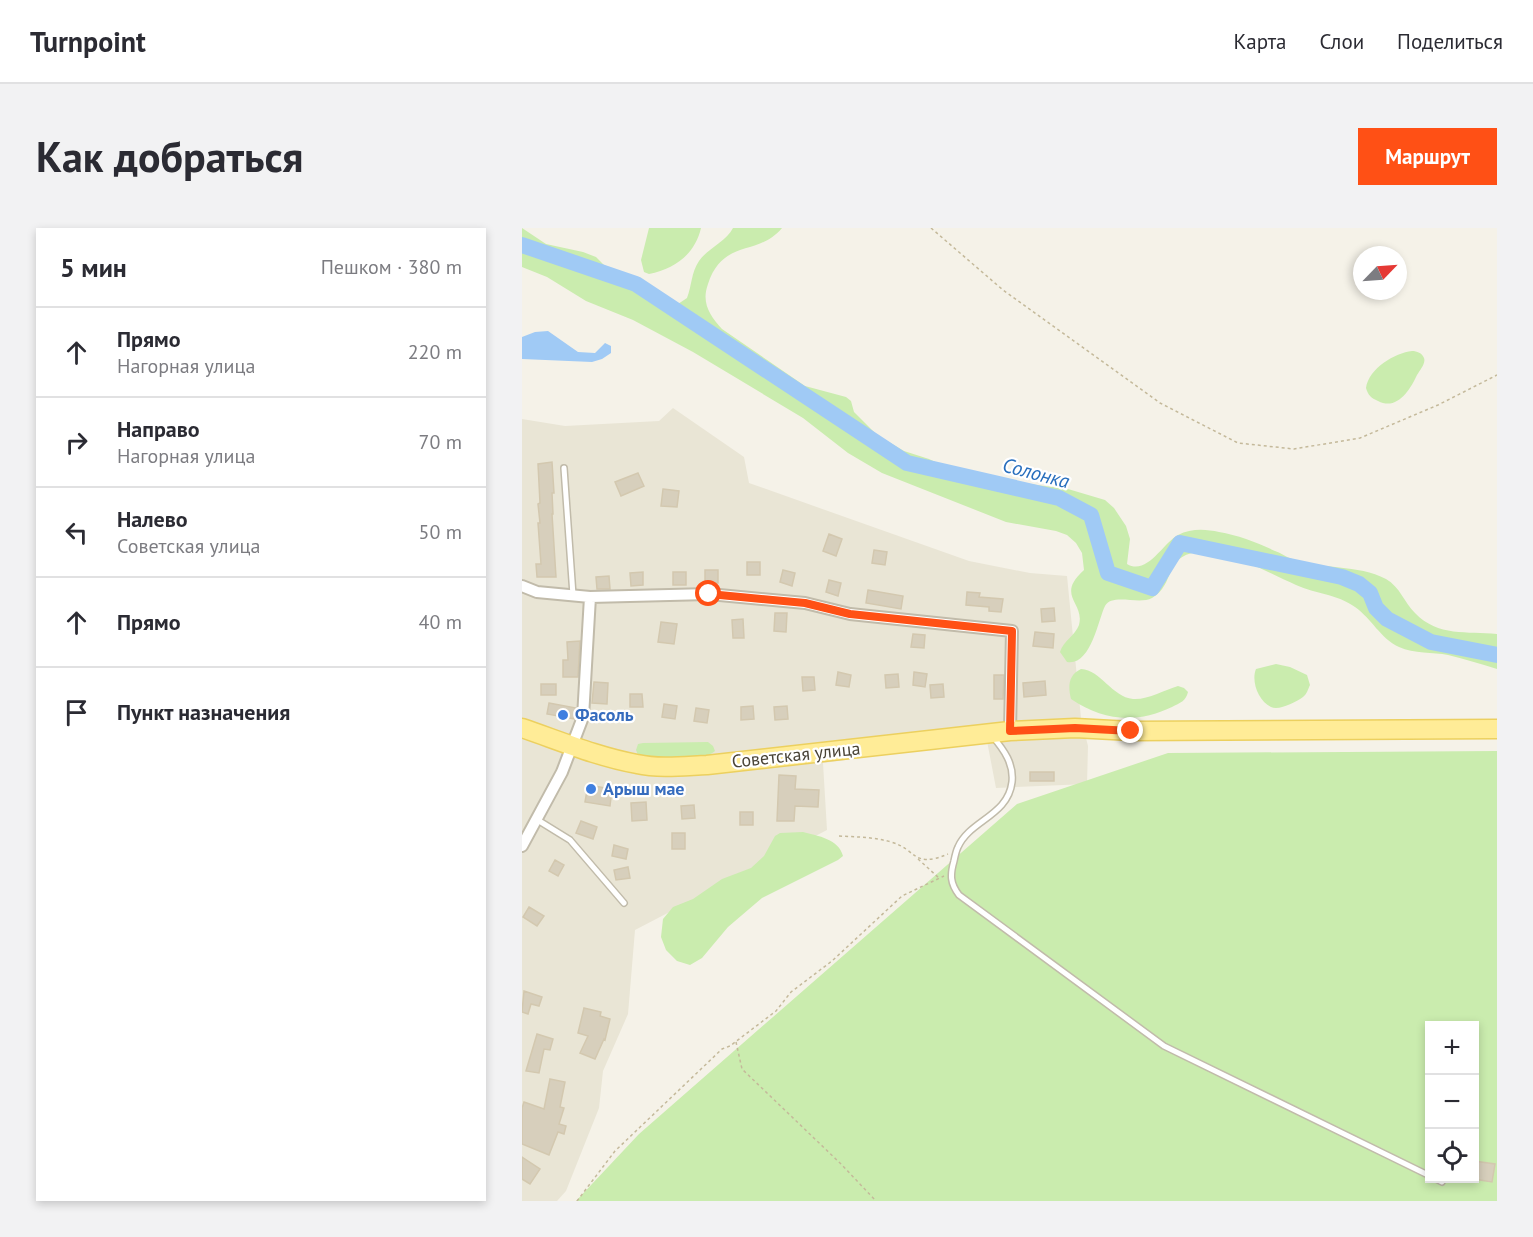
<!DOCTYPE html>
<html lang="ru">
<head>
<meta charset="utf-8">
<style>
  :root { --surface:#fff; --page:#f2f2f3; --text:#2b2b33; --muted:#7c7c81; --line:#e1e1e2; --accent:#ff5015 }
  body { margin:0; font-family:"PT Sans",sans-serif; background:var(--page); color:var(--text) }
  .controls { position:absolute; right:18px; bottom:18px; display:grid; overflow:hidden; border-radius:0px; box-shadow:0 3px 9px #0003 }
  .controls button { width:54px; height:54px; display:grid; place-items:center; padding:0; border:0; border-bottom:2px solid var(--line); background:var(--surface); color:var(--text); font:30px sans-serif }
  .compass { position:absolute; left:831px; top:18px; width:54px; height:54px; border-radius:50%; background:var(--surface); box-shadow:0 3px 9px #0003; rotate:65deg }
  .stop { position:absolute; width:18px; height:18px; margin:-14px; border:4px solid #ff5015; border-radius:50%; background:#fff }
  .stop.end { background:#ff5015; border-color:#fff; box-shadow:0 2px 6px #0008 }
  .list { margin:0; padding:0; list-style:none }
  h2 { display:flex; justify-content:space-between; align-items:center; height:78px; margin:0; padding:0 24px; font-size:26px }
  h2 small { font-size:20px; font-weight:400; color:var(--muted) }
  .list li { display:grid; grid-template-columns:39px 1fr auto; gap:18px; align-items:center; box-sizing:border-box; height:90px; padding:0 24px; border-top:2px solid var(--line) }
  .list b { display:block; font-size:22px; white-space:nowrap }
  .list p { margin:0; font-size:20px; white-space:nowrap; color:var(--muted) }
  .list em { font-size:20px; font-style:normal; color:var(--muted) }
  .icon { flex:none; width:33px; height:33px; fill:none; stroke:currentColor; stroke-width:2; stroke-linecap:round; stroke-linejoin:round }
  .map { position:relative; flex:none; width:975px; height:973px; overflow:hidden; border-radius:0px }
  header { display:flex; align-items:center; gap:36px; box-sizing:border-box; height:84px; padding:0 30px; background:var(--surface); border-bottom:2px solid var(--line) }
  header strong { font-size:28px }
  nav { display:flex; gap:33px; margin-inline-start:auto; font-size:21px }
  .intro { display:flex; align-items:center; justify-content:space-between; box-sizing:border-box; height:144px; padding:0 36px }
  h1 { margin:0; font-size:42px }
  .button { padding:15px 27px; border-radius:0px; background:var(--accent); color:#fff; font-size:21px; font-weight:700 }
  main { display:flex; gap:36px; padding:0 36px }
  aside { flex:1; background:var(--surface); border-radius:0px; box-shadow:0 3px 9px #0003 }
  .map>svg:first-child { display:block }
  .residential { fill:#e9e5d5 }
  .green { fill:#caecae; fill-rule:evenodd }
  .water { fill:#a0caf5 }
  .lines { fill:none; stroke-linecap:round; stroke-linejoin:round }
  .river { stroke:#a0caf5; stroke-width:16 }
  .building { fill:#d7cfbc; stroke:#d3c8af; stroke-width:1.5 }
  .service-casing { stroke:#c1bbaa; stroke-width:8 }
  .minor-casing { stroke:#c1bbaa; stroke-width:14 }
  .primary-casing { stroke:#ecd05f; stroke-width:21 }
  .path { stroke:#c4b99a; stroke-width:1.5; stroke-dasharray:3 3; stroke-linecap:butt }
  .service { stroke:#fff; stroke-width:5 }
  .minor { stroke:#fff; stroke-width:10 }
  .primary { stroke:#ffec97; stroke-width:18 }
  .route { stroke:#ff5015; stroke-width:8 }
  .shop-dot { fill:#3f7fe0; stroke:#fff; stroke-width:2 }
  .labels { text-anchor:middle; stroke-width:4.5; stroke-linejoin:round; paint-order:stroke }
  .shop-label { font-size:18px; font-weight:bold; fill:#366cbe; stroke:#fff; text-anchor:start }
  .street-label { font-size:18px; fill:#494336; stroke:#fff }
  .water-label { font-size:20px; font-style:italic; fill:#276ebd; stroke:#fff }
</style>
</head>
<body>
<header>
<strong>Turnpoint</strong>
<nav><a>Карта</a><a>Слои</a><a>Поделиться</a></nav>
</header>
<div class="intro"><h1>Как добраться</h1><a class="button">Маршрут</a></div>
<main>
<aside>
<h2>5 мин<small>Пешком · 380 m</small></h2>
<ul class="list">
<li><svg class="icon" aria-label="ahead" viewBox="0 0 24 24"><path d="M12 20V5M6 11l6-6 6 6"/></svg><div><b>Прямо</b><p>Нагорная улица</p></div><em>220 m</em></li>
<li><svg class="icon" aria-label="right" viewBox="0 0 24 24"><path d="M7 20v-9h11M14 6l5 5-5 5"/></svg><div><b>Направо</b><p>Нагорная улица</p></div><em>70 m</em></li>
<li><svg class="icon" aria-label="left" viewBox="0 0 24 24"><path d="M17 20v-9H6M10 6l-5 5 5 5"/></svg><div><b>Налево</b><p>Советская улица</p></div><em>50 m</em></li>
<li><svg class="icon" aria-label="ahead" viewBox="0 0 24 24"><path d="M12 20V5M6 11l6-6 6 6"/></svg><div><b>Прямо</b></div><em>40 m</em></li>
<li><svg class="icon" aria-label="arrive" viewBox="0 0 24 24"><path d="M6 21V4h12l-3 4 3 4H6"/></svg><div><b>Пункт назначения</b></div></li>
</ul>
</aside>
<div class="map">
<svg width="975" height="973" viewBox="0 0 975 973">
  <rect width="100%" height="100%" fill="#f5f2e8"/>
  <path class="residential" d="M151,180L222,229L227,255L447,333L508,345L545,348L559,490L566,518L565,556L474,560L465,513L301,535L305,602L113,702L106,786L81,843L77,880L44,963L35,973H0V191L43,198L137,193Z"/>
  <path class="green" d="M0,0L24,16L61,24L74,29L83,38L95,53L150,77L156,76L165,70C170,57 169,45 177,33C186,20 204,14 211,0H260C236,29 201,10 186,56C179,75 188,88 200,101L283,158L324,169L329,173L332,184L355,207L382,223L407,231L432,243L454,249L546,261L583,272L592,280L604,298L608,311L605,336C625,348 641,315 656,307C669,300 684,301 697,304C716,307 736,315 753,323C759,325 764,329 770,331C799,342 836,336 864,351C878,359 882,374 893,385C916,409 945,403 975,406V441C959,436 943,431 926,427C911,424 892,426 877,419C858,410 850,391 833,379C815,366 794,366 774,357C749,346 703,320 675,324C641,329 654,356 630,370C617,377 590,365 583,378C576,392 569,438 545,434L538,424C541,413 553,408 557,397C563,374 533,368 562,342L560,325L554,315L545,307L534,303L484,294L360,245L326,225L281,190L171,124L111,92L64,73L25,49L0,39Z
    M127,0H179C173,26 153,41 127,46L122,44L119,32Z
    M890,123C895,123 900,125 902,130C904,135 898,142 895,147C888,162 875,183 856,173C849,170 846,167 844,160C847,140 873,125 890,123Z
    M754,436L768,439L785,447L788,457C786,461 785,466 781,469C774,474 757,483 749,479C736,473 729,453 734,441Z
    M559,441C579,442 590,469 611,471C626,472 642,462 656,458L662,460L666,464C664,473 658,475 650,479C614,496 582,493 549,471C546,459 546,447 559,441Z
    M186,514L191,518L193,523C182,534 131,532 116,527L114,522L116,516L121,515Z
    M975,523V973H54L117,906L495,576L646,525ZM908,798H952V950H908Z
    M281,604C296,608 317,611 321,628L316,632L240,670L206,699L180,730L168,737L155,733L144,722L139,709L141,691L151,679L171,671L200,651L229,640L242,628L253,608L258,605Z"/>
  <path class="water" d="M26,103L56,124L73,125L83,115L89,118V125L80,131L70,134L0,131V109L13,104Z"/>
  <g class="lines">
    <path class="river" d="M0,17L114,56L385,235L537,270L569,287L586,345L630,360L658,315L820,349L837,356L848,365L854,380L865,391L909,414L975,427"/>
  </g>
  <path class="building" d="M30,234L32,265H30L31,286H30L34,349H15L14,336H19L16,295H18L16,276L18,275L16,236Z
    M116,245L122,258L99,268L93,254Z
    M141,261L157,263L155,279L139,278Z
    M307,306L320,311L314,328L301,323Z
    M352,322L365,324L363,337L350,335Z
    M225,334H238V347H225Z
    M183,342H196V355H183Z
    M261,342L273,345L270,358L258,354Z
    M121,344V357L109,358L108,345Z
    M151,344H164V357H151Z
    M87,348L88,361H75L74,349Z
    M307,352L319,355L316,368L304,364Z
    M346,362L381,368L379,381L344,375Z
    M445,364L458,365L457,369L481,371L479,384L467,383V379L444,377Z
    M532,380L533,393L520,394L519,381Z
    M253,385H265L264,404L252,403Z
    M221,391L222,410H211L210,392Z
    M139,394L155,396L152,416L136,414Z
    M513,404L532,406L531,420L511,418Z
    M391,406L403,407L402,420L389,419Z
    M58,413L56,449H41V432H46L45,414Z
    M316,444L329,447L327,459L314,457Z
    M392,444L405,446L403,459L391,457Z
    M376,446L377,459L364,460L363,447Z
    M472,447H482L481,471H472Z
    M280,449H292L293,462L281,463Z
    M523,453L524,467L502,469L501,455Z
    M72,454L86,455L85,476L70,475Z
    M19,456H34V467H19Z
    M421,456L422,469L409,470L408,457Z
    M108,466H120L121,479H108Z
    M27,475L54,480L52,491L25,486Z
    M142,476L155,478L153,491L140,489Z
    M231,478L232,491L219,492V479Z
    M265,478L266,491L253,492L252,479Z
    M174,480L187,482L185,495L172,493Z
    M508,544H532V553H508Z
    M257,547L274,548L273,561L297,562L296,579L273,578L272,593H255Z
    M66,557L90,561L88,578L63,574Z
    M124,574L125,592L110,593L109,575Z
    M172,577L173,590L160,591L159,578Z
    M218,584H231V597H218Z
    M59,593L75,599L71,611L54,605Z
    M150,605H163V621H150Z
    M92,617L106,621L104,631L90,628Z
    M33,632L42,637L36,648L27,643Z
    M106,639L108,650L94,652L92,642Z
    M7,679L22,688L15,698L1,689Z
    M2,763L20,769L17,778L9,776L6,786L0,784Z
    M62,780L79,784L78,788L88,791L83,812L82,811L73,831L58,825L66,808L56,805Z
    M15,806L31,811L28,822L22,821L17,845L4,843Z
    M28,851L43,854L38,879L42,880L37,896L44,898L42,906L36,904L27,927L0,916V880L2,874L22,881Z
    M0,929L18,941L8,956L0,951Z
    M952,933L973,936L970,954L952,951Z"/>
  <g class="lines">
    <defs>
      <path id="service" d="M42,240L51,367
        M471,509C482,522 492,536 490,554C486,588 448,592 436,619C434,623 433,628 432,633C428,647 428,655 437,667L642,818L908,948
        M14,591L48,612L102,675
        M912,950L920,954"/>
      <path id="minor" d="M0,358L15,364L68,369L187,366L283,375L328,386L490,403L488,503
        M0,618L40,544L61,489L68,369"/>
      <path id="primary" d="M0,500C38,513 76,529 115,536C138,541 162,538 185,537L488,503L553,500L609,503L975,501"/>
    </defs>
    <use href="#service" class="service-casing"/>
    <use href="#minor" class="minor-casing"/>
    <use href="#primary" class="primary-casing"/>
    <path class="path" d="M409,0L481,62L638,175L716,215L772,221L838,210L916,177L975,147
      M317,608C335,609 352,609 369,614C395,621 390,641 426,626
      M396,631L417,650
      M214,814L220,841L319,936L354,973
      M55,973L93,923L200,821L208,818L254,783L269,764L310,733L380,668L422,648"/>
    <use href="#service" class="service"/>
    <use href="#minor" class="minor"/>
    <use href="#primary" class="primary"/>
  </g>
  <g class="lines">
    <path class="route" d="M187,366L283,375L328,386L490,403L488,503L553,500L609,503"/>
  </g>
  <g class="shop-dot">
    <circle cx="41" cy="487" r="6"/>
    <circle cx="69" cy="561" r="6"/>
  </g>
  <g class="labels">
    <g class="shop-label">
      <text x="53" y="493">Фасоль</text>
      <text x="81" y="567">Арыш мае</text>
    </g>
    <g class="street-label">
      <text transform="translate(274 527) rotate(-6)" y="6">Советская улица</text>
    </g>
    <g class="water-label">
      <text transform="translate(514 245) rotate(15)" y="7">Солонка</text>
    </g>
  </g>
</svg>
<div class="controls">
<button>+</button>
<button>−</button>
<button><svg class="icon" aria-label="locate" viewBox="0 0 24 24"><circle cx="12" cy="12" r="6"/><path d="M12 2v4M12 18v4M2 12h4M18 12h4"/></svg></button>
</div>
<svg class="compass" viewBox="-18 -18 36 36"><path d="M0-13l5 13h-10z" fill="#e53935"/><path d="M0 13l5-13h-10z" fill="#7c7c81"/></svg>
<div class="stop" style="left:187px;top:366px"></div>
<div class="stop end" style="left:609px;top:503px"></div>
</div>
</main>
</body>
</html>
